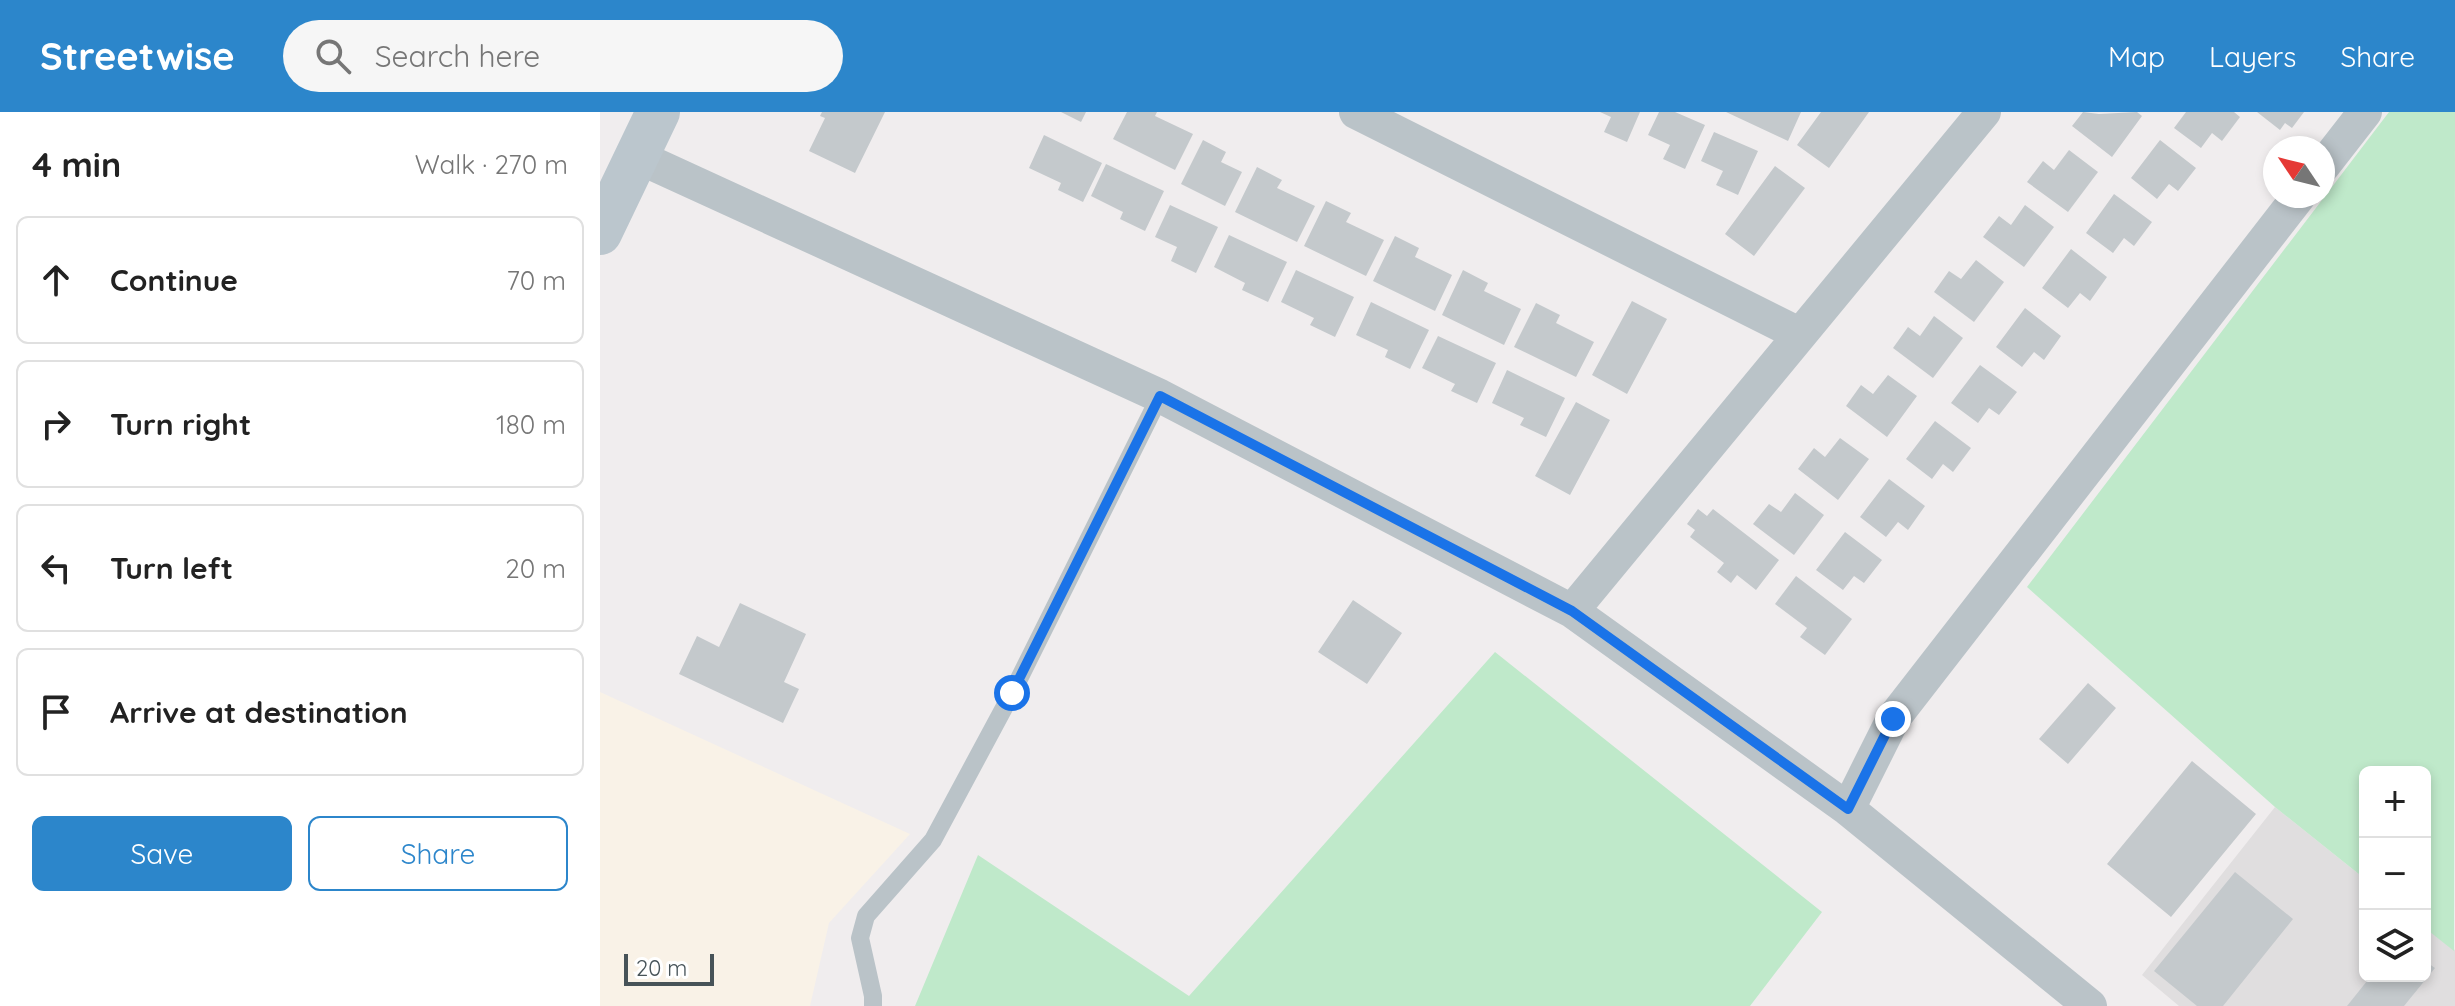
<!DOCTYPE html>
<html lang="en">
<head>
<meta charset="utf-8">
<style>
  :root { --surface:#fff; --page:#f6f6f6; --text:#222; --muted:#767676; --line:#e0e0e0; --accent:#2c86cb }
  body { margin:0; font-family:Quicksand,sans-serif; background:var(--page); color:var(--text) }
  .controls { position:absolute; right:24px; bottom:24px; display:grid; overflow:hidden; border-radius:12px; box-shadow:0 4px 12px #0003 }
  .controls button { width:72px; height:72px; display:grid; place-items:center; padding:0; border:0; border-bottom:2px solid var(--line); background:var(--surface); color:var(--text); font:40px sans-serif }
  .compass { position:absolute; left:1663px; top:24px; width:72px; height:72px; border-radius:50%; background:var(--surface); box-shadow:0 4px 12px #0003; rotate:305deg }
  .scale { position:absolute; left:24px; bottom:20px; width:90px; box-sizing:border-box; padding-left:8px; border:4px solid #475358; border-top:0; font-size:22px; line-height:28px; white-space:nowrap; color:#475358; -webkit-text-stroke:6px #fff; paint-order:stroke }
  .stop { position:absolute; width:24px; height:24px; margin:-18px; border:6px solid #1a73e8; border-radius:50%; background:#fff }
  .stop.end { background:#1a73e8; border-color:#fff; box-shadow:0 2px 8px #0008 }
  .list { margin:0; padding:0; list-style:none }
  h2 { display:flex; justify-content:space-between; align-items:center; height:104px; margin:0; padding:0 32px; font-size:34px }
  h2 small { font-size:26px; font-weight:400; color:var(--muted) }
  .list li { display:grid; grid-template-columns:52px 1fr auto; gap:24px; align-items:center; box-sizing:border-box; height:128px; margin:0 16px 16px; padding:0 16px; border:2px solid var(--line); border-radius:12px }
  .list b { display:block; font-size:30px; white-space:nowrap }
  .list em { font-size:26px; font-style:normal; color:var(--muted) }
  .actions { display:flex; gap:16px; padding:24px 32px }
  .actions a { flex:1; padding:18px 0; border:2px solid var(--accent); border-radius:12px; text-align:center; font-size:28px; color:var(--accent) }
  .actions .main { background:var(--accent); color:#fff }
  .icon { flex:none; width:44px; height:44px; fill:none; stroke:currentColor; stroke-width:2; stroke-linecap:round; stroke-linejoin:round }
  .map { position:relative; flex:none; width:1855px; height:894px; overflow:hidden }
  header { display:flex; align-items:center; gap:48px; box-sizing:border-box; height:112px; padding:0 40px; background:var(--accent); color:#fff }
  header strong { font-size:38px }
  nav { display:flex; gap:44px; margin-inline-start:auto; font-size:28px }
  .search { width:560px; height:72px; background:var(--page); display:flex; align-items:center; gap:20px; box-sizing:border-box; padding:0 28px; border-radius:44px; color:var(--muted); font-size:30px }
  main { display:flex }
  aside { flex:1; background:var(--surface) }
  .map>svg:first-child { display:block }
  .commercial { fill:#f9f2e7 }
  .education { fill:#e0dedf }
  .green { fill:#bfe9ca }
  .building { fill:#c4c9cc }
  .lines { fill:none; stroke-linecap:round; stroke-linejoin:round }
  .lane { stroke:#bac3c8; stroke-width:18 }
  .street { stroke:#bac3c8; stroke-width:34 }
  .secondary { stroke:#bbc6cd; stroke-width:44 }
  .route { stroke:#1a73e8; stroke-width:10 }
</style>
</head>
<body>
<header>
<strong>Streetwise</strong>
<div class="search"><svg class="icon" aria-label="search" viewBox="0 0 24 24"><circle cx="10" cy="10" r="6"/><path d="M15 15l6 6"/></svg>Search here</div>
<nav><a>Map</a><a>Layers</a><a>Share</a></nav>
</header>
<main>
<aside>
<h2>4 min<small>Walk · 270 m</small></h2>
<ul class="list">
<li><svg class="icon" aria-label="ahead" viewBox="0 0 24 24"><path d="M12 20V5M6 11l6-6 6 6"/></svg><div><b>Continue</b></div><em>70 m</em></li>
<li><svg class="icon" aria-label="right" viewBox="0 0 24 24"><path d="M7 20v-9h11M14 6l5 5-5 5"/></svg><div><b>Turn right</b></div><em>180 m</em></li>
<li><svg class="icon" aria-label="left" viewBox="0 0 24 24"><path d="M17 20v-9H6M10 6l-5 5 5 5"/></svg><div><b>Turn left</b></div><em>20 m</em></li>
<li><svg class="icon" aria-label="arrive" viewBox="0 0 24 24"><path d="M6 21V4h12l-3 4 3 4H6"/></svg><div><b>Arrive at destination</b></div></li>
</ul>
<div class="actions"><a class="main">Save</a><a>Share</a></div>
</aside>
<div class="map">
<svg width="1855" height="894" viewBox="0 0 1855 894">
  <rect width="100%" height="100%" fill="#f0edee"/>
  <path class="commercial" d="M0,580L310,722L229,811L210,894H0Z"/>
  <path class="education" d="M1675,695L1765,767V864H1825V816L1855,838V894H1579L1542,863Z"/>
  <path class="green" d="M1789,0H1855L1854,839L1825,816V660H1765V767L1675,695L1427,475Z
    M895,540L1222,800L1150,894H315L378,743L589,884Z"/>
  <path class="building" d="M222,0H285L255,61L209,39L225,6L220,4Z
    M461,0H486L481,10Z
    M527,0H557L555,4L593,22L575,58L513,27Z
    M1000,0H1040L1027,30L1004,20L1011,5Z
    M1059,0H1075L1105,13L1085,57L1063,47L1070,33L1048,23Z
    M1126,0H1201L1188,29Z
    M1221,0H1269L1229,56L1197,33Z
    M1483,0L1499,2L1537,0L1542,4L1512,45L1472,14Z
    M1586,0H1634L1640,5L1622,29L1612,21L1601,36L1574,16Z
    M1657,0H1704L1692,16L1685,11L1680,18Z
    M1114,20L1158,39L1138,83L1116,73L1123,59L1101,49Z
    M444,23L502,51L483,90L458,78L461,71L429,56Z
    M603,28L626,40L621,50L642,60L625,94L581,72Z
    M1560,28L1596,56L1578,79L1569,72L1557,87L1531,66Z
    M1469,38L1498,60L1468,100L1427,70L1443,49L1454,58Z
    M506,52L564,79L545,119L520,107L523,100L491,84Z
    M1175,54L1205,76L1154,144L1125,122Z
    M657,55L682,68L677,76L715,94L697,130L635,100Z
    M1514,82L1552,110L1534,134L1524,126L1513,141L1486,121Z
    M726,89L751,101L746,110L784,128L766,164L704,134Z
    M570,93L618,115L596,161L571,149L577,135L555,125Z
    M1425,93L1454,115L1424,155L1383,125L1399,104L1411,113Z
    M629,123L687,150L668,190L642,178L645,171L614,155Z
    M795,124L819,136L815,145L852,163L835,199L773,169Z
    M1471,137L1507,165L1490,189L1480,181L1468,196L1442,176Z
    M1376,148L1404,170L1374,210L1334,180L1349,159L1361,167Z
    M696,158L754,185L735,225L710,213L714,206L681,190Z
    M863,158L888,171L884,179L921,197L904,233L842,203Z
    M1032,189L1067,207L1027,282L992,263Z
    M771,190L829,218L810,257L785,245L788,238L756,223Z
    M936,191L960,203L956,211L994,230L976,265L914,235Z
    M1425,196L1461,224L1444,248L1434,240L1422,255L1396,235Z
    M1334,204L1363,226L1333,266L1293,236L1308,215L1320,224Z
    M838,224L896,251L877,291L851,279L855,272L822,256Z
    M1380,253L1417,280L1399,303L1389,296L1378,311L1351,291Z
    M907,258L965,286L946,325L920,313L924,306L892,291Z
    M1288,263L1317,284L1287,325L1246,294L1261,273L1273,282Z
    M976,290L1010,308L970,383L935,364Z
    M1335,309L1371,336L1353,360L1343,352L1332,367L1306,347Z
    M1240,326L1269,347L1238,388L1198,357L1214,336L1225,345Z
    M1289,367L1325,394L1308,418L1298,410L1286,425L1260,405Z
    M1195,381L1224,403L1194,443L1153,412L1169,392L1181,400Z
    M1098,397L1107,404L1113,397L1179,448L1156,478L1137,463L1131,471L1117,460L1124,451L1090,425L1095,418L1087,412Z
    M1245,420L1282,448L1264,471L1254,464L1243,478L1216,458Z
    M1196,464L1252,507L1225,543L1200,525L1207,516L1175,492Z
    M753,488L802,521L767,572L718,540Z
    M140,491L206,522L184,570L199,577L183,611L79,562L97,524L119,535Z
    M1488,571L1516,596L1468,652L1439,627Z
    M1592,649L1656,702L1571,805L1507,752Z
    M1635,760L1693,807L1623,894H1597L1554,859Z
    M1825,849L1835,856L1804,894H1747L1771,864H1825Z"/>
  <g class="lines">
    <path class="lane" d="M273,894V884L260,826L266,804L333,728L412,581L560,284"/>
    <path class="street" d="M756,0L1199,222
      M36,44L560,284L972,499L1248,697L1490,894
      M1723,54L1765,0
      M972,499L1384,0
      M1248,697L1293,607L1699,84"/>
    <path class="secondary" d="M0,121L58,0"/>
  </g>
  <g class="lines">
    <path class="route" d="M412,581L560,284L972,499L1248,697L1293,607"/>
  </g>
</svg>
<div class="controls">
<button>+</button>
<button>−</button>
<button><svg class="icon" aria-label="layers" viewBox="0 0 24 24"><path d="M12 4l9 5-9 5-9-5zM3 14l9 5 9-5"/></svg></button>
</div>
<svg class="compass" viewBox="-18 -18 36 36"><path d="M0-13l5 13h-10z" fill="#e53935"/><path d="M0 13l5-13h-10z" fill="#767676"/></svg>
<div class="scale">20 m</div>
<div class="stop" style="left:412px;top:581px"></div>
<div class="stop end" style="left:1293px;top:607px"></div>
</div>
</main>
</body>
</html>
